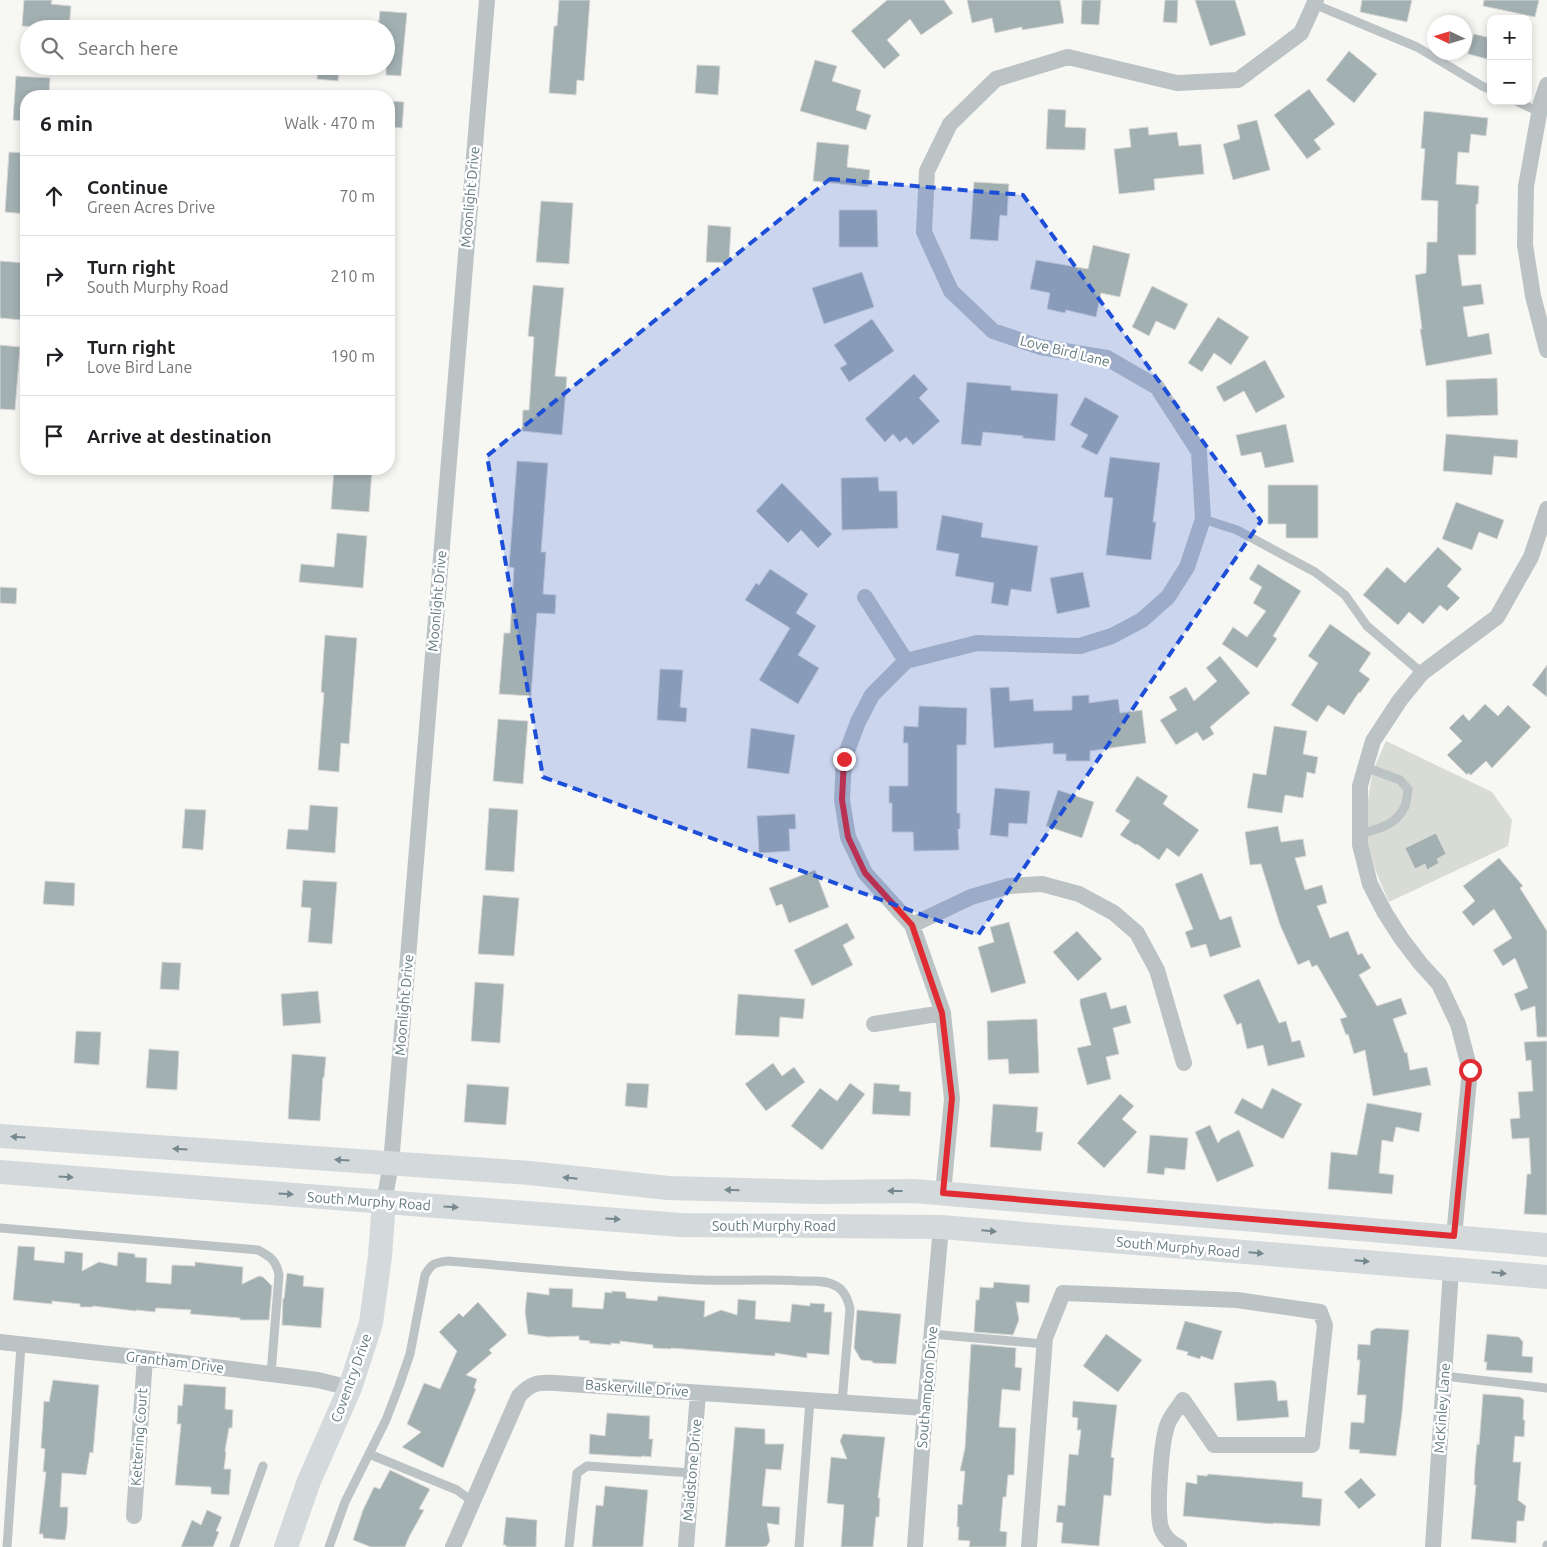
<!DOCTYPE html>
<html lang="en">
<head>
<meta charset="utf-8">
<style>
  :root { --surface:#fff; --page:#f6f6f6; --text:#202124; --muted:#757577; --line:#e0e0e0 }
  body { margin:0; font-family:Ubuntu,sans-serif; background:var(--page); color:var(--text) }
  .controls { position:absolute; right:15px; top:15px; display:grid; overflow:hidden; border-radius:10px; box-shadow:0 2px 8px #0003 }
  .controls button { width:45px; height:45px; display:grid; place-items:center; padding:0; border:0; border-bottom:1px solid var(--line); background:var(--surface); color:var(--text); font:25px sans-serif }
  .compass { position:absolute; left:1427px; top:15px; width:45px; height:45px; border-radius:50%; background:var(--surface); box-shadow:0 2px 8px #0003; rotate:274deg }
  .stop { position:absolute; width:15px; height:15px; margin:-11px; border:4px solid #e02b33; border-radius:50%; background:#fff }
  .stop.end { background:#e02b33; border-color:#fff; box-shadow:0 1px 5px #0008 }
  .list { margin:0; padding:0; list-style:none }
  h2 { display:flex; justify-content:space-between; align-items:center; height:65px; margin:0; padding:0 20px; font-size:21px }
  h2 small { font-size:16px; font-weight:400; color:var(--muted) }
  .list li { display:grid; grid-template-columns:32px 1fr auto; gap:15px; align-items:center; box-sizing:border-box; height:80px; padding:0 20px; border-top:1px solid var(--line) }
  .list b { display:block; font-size:19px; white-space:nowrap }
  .list p { margin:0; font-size:16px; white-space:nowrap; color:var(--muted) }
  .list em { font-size:16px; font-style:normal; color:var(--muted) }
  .icon { flex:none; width:28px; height:28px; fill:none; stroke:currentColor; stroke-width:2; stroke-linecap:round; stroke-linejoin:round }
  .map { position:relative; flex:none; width:1547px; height:1547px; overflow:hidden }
  .search { position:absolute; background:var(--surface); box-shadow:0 2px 8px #0003; left:20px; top:20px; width:375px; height:55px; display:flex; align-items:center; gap:12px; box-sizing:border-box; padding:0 18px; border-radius:28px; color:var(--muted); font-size:19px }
  .panel { position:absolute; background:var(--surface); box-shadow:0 2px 8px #0003; left:20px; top:90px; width:375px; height:385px; border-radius:20px }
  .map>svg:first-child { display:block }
  .green { fill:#d9dcd4 }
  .building { fill:#a3b0b2; stroke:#d9d8d7 }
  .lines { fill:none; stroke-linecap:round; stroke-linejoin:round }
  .lane { stroke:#bcc3c5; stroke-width:9 }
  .street { stroke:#bcc3c5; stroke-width:16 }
  .secondary { stroke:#d4d9db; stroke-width:24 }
  .oneway { fill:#74888d }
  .route { stroke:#e02b33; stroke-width:6 }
  .marked { fill:#1d4ed8; fill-opacity:0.2; stroke:#1d4ed8; stroke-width:4; stroke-dasharray:10 6; stroke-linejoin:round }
  .labels { text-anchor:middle; stroke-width:5; stroke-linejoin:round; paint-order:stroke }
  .street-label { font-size:14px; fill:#637a7f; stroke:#fff }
</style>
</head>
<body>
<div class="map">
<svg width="1547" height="1547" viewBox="0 0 1547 1547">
  <rect width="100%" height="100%" fill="#f7f7f4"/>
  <path class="green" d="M1386,741L1492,792L1512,820L1508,846L1389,902C1382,886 1375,871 1370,855C1364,832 1367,795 1373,773C1376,762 1382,751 1386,741Z"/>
  <path class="building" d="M24,0H52L51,4L71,6L69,29L22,26Z
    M559,0H590L584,81L577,80L576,95L549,93L554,26H557Z
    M887,0H944L953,13L921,35L910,19L887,40L900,55L884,69L851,31Z
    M967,0H1060L1064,23L1022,30V27L995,33L992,18L972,23Z
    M1082,0H1101L1099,25L1081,24Z
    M1165,0H1178L1177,23L1163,22Z
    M1195,0H1235L1246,35L1210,46Z
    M1362,0H1412L1407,22L1360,12Z
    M1484,0H1539L1535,17L1483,6Z
    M380,11L407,13L401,76L386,75V29H378Z
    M1474,34L1491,38V60L1468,54Z
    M1349,51L1377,74L1354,103L1326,80Z
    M815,60L837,66L832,81L861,90L856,110L871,115L866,130L800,111Z
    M697,65L720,66L718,95L695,93Z
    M318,66H339L338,81L317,79Z
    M16,76L50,78L49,96H26V121L13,120Z
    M1309,89L1335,124L1314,140L1321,149L1307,159L1274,115Z
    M389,101L404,102L402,128L389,127Z
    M1048,109L1066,110L1065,127L1086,128L1085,150L1046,149Z
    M1424,111L1488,118L1486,136L1471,134L1469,153L1458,152L1456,184L1479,186L1478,204H1476V255H1458L1462,286L1481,284L1484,304L1463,307L1468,337L1489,333L1492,354L1426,366L1420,329H1422L1415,275L1426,273L1427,242H1437L1438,201L1421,200L1425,149L1421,148Z
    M1257,120L1270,170L1233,180L1223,144L1240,139L1237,125Z
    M1148,127L1149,135L1177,132L1179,146L1201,144L1204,174L1154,179L1155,190L1119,194L1114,149L1131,147L1129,129Z
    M817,142L849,145L847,167L870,170L868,187L813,181Z
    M9,152L26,153V214L5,212Z
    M974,182L1009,184L1007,216L1000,215L998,241L970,239Z
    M541,201L573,203L569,264L536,262Z
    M839,210H877L878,247H839Z
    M708,225L731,227L729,263L706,262Z
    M1093,245L1130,254L1120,297L1101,293L1096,317L1066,310L1065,313L1047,309L1050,293L1030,289L1036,260L1088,269Z
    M0,261L26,263L22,320L0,318Z
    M862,272L874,307L824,324L812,288Z
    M533,285L564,288L555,376L567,377L562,435L522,431L523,410H529L534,337L528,336Z
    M1152,286L1188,304L1175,330L1156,321L1149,336L1132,327Z
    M1218,317L1249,337L1231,365L1214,353L1202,372L1188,363Z
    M872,319L894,351L849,382L840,368L847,364L834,345Z
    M0,345L20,347L15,410L0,409Z
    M1265,360L1285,397L1256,413L1244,391L1224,402L1216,387Z
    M914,374L928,389L919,398L940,421L913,445L906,437L900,442L893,434L885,442L865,419Z
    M1497,378L1498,415L1447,417L1446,380Z
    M967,382L1011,386V390L1058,394L1055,441L1023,438V436L983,432L981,446L961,444Z
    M1085,397L1119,416L1097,455L1081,447L1088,435L1070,425Z
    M1286,424L1294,462L1265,468L1261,452L1241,456L1236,435Z
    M1446,434L1518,440L1517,458L1494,456L1492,475L1443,471Z
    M1110,457L1160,463L1153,522H1156L1151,560L1106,555L1113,498L1104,497Z
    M517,461L548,463L541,552H546L543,594L556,595L555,614L537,613L531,696L499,694L504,633H510L514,568L509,567Z
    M334,469H372L369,512L331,509Z
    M878,477L879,491H897L898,528L842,530L841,478Z
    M782,483L832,534L818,548L801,530L788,543L756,511Z
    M1268,485H1318V538H1286V524H1268Z
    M1456,502L1504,520L1497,539L1479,532L1472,550L1442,539Z
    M942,515L983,523L981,537L1038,546L1031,592L1011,589L1008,606L991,603L994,583L955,576L959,554L936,550Z
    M337,533L367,536L363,588L299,582L301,564L334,567Z
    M1438,547L1462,569L1447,586L1460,598L1447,611L1440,605L1423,624L1409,612L1398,625L1363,595L1387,567L1405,583Z
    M1258,564L1301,591L1273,636L1277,639L1257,668L1222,644L1233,627L1247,637L1266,611L1253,603L1262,587L1249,579Z
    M770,569L808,594L796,613L816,626L798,655L819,668L798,704L759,680L790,628L745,600L756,583L759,585Z
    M1083,572L1090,607L1057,614L1050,578Z
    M0,587L17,588L16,604L0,603Z
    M1330,624L1371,653L1359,671L1370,679L1360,693L1359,692L1344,715L1328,705L1317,722L1291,705L1318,663L1308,656Z
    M325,635L357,638L349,744L341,743L339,772L318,770L324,693L321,692Z
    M1220,656L1250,693L1210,727L1214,734L1203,741L1197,732L1176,745L1160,720L1177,710L1169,697L1186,687L1194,701L1217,681L1206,668Z
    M1547,665V697L1532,685Z
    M660,669L683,670L680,707L687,708L686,722L657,720Z
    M1009,687L1010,701L1033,699L1034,711L1072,710V696L1089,695V703L1118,699L1120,713L1142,710L1146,743L1090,751V761H1066V754H1053V743L994,748L990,688Z
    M1485,704L1498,716L1508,705L1531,727L1492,768L1486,761L1471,775L1468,773L1467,775L1447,755L1462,741L1449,728L1463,714L1469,721Z
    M919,706L967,708L966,745H957V813H960V829H958L959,850L914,851L913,832H892V803H889V786H908V743H903L904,726L918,727Z
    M498,719L528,721L523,784L493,781Z
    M1274,726L1307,731L1303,754L1318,757L1315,774L1307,772L1303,798L1285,795L1282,813L1247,808L1253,773L1266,775Z
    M751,728L795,735L789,774L747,768Z
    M1137,776L1168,796L1163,804L1199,830L1179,857L1167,848L1159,860L1137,844L1136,845L1120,835L1130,821L1115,811Z
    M995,788L1030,791L1027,824L1009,823L1008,837L990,835Z
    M1058,790L1094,802L1082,838L1046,826Z
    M310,805L338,807L335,853L286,849L288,829L308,830Z
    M489,808L518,810L514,872L485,870Z
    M185,809L206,810L203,850L182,848Z
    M795,814L796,829H789L790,851L759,853L757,816Z
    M1278,826L1281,842L1303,839L1306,856L1295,858L1305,890L1322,885L1327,903L1317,906L1330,938L1348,931L1358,955L1362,953L1371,968L1359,975L1377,1006L1401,998L1407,1014L1393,1019L1405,1053L1407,1052L1410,1070L1427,1067L1431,1085L1373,1096L1365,1050L1354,1054L1348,1034L1346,1035L1340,1019L1347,1017L1317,965L1312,967L1309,960L1298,965L1280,925L1261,864L1250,865L1245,832Z
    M1436,833L1446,854L1437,859L1439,863L1427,870L1425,864L1415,869L1405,848Z
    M1499,858L1523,886L1520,888L1547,931V1037H1537L1535,1006L1521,1011L1514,994L1528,988L1515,958L1503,966L1493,950L1512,938L1494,909L1473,926L1462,912L1475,901L1463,886Z
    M815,870L829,907L789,923L782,904L776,906L769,888Z
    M1202,873L1220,920L1231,916L1241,947L1210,957L1206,944L1191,948L1185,932L1193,929L1175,884Z
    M303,880L337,882L332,944L308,942L311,908L301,907Z
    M45,881L75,883L74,906L43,904Z
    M483,895L519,898L514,956L478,954Z
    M1009,922L1026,983L991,993L978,947L994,942L990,927Z
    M847,923L855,938L843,945L853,965L812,986L794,950Z
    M1077,931L1102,959L1078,981L1053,952Z
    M162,962L181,963L179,990L160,989Z
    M1259,979L1279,1023L1286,1021L1292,1042L1300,1040L1305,1057L1268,1066L1263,1045L1247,1049L1241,1023L1237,1025L1223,995Z
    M475,982L504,984L500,1043L471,1041Z
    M318,991L321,1023L283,1026L281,994Z
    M1106,992L1111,1009L1126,1005L1131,1023L1113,1028L1119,1054L1106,1057L1111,1079L1087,1085L1077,1048L1091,1045L1080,1004V999Z
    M738,994L805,999L803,1019L780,1017L779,1037L735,1035Z
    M1037,1019L1039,1073L1009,1074L1008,1059L988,1060L987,1021Z
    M76,1031L101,1032L99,1065L74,1063Z
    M1547,1041V1215L1524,1214L1527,1174H1531L1529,1138L1512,1139L1510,1119L1520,1118L1518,1092L1533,1091L1531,1060L1526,1061L1524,1042Z
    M149,1049L179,1051L177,1090L146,1088Z
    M292,1054L326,1057L324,1078L323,1077L320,1121L288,1119Z
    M773,1063L782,1076L794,1067L805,1082L766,1111L745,1084Z
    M627,1083L649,1084L647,1108L625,1106Z
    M850,1083L865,1094L822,1150L791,1126L820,1088L837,1101Z
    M874,1083L900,1085L899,1091L911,1092L910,1116L872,1114Z
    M467,1084L509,1087L506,1125L464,1122Z
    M1272,1088L1302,1104L1283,1139L1234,1113L1242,1098L1262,1109Z
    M1120,1094L1134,1106L1122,1119L1137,1132L1104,1168L1077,1143Z
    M1367,1103L1422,1113L1419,1132L1396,1127L1393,1142L1382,1140L1379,1173L1394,1175L1392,1194L1328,1189L1331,1152L1357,1155Z
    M993,1104L1038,1107L1036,1132H1043L1041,1151L990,1147Z
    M1210,1125L1218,1143L1221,1139L1239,1130L1254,1166L1217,1182L1195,1132Z
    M1150,1135L1188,1138L1185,1170L1165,1168L1164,1175L1147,1173Z
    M18,1246L35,1247L34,1260L64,1263L65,1251L83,1253L82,1271L99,1262L117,1266L118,1252L135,1254V1257L147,1258L146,1282L171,1284L172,1265L195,1266V1262L243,1267L242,1284L259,1276L263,1277L272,1286L269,1320H240V1318L190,1314L191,1310L156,1308L155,1312L136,1310V1311L93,1306V1307H80V1304L52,1301V1304L13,1300Z
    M287,1273L304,1276L303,1286L324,1288L321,1328L282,1325L283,1298L284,1299Z
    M994,1282L1030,1285L1029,1303L1016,1302L1019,1320L1013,1335L974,1332L976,1300H979L980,1287L993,1288Z
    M549,1288L573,1289L572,1307L603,1309L605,1292L612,1293V1291L625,1292L626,1294V1298L657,1301L658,1296L705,1301L704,1317L721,1310L737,1315L738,1299L756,1301L755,1319L790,1322L792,1304L810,1306V1303L825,1304L824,1312H832L829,1355L807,1353V1358L775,1353V1356L671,1348V1349L653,1348V1345L620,1341V1344L611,1343V1345L589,1343L590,1341L579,1340V1336L548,1337L528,1334L525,1312L527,1292L549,1295Z
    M478,1302L507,1335L489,1350L492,1353L466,1375L477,1379L474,1388L476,1389L443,1468L402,1447L421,1432L407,1424L424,1383L440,1389L457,1351L439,1332L459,1313L463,1317Z
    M857,1310L901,1314L896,1364L873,1363L872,1361L861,1360L854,1348Z
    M1185,1321L1222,1331L1213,1360L1201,1356L1200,1359L1187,1355L1188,1352L1176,1349Z
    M1377,1328L1409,1330L1402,1413L1396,1456L1359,1453L1360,1450L1349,1449L1351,1422L1364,1423L1366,1395H1357L1360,1360H1357L1358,1344L1370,1345L1371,1331Z
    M1106,1334L1142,1360L1118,1392L1083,1366Z
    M1487,1334L1519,1337L1523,1342L1522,1356L1533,1357L1532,1373L1486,1370L1487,1362H1484Z
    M971,1344L1016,1348L1015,1367L1022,1368L1020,1391L1002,1389L999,1427L1016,1428L1014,1475H1008L1006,1497H1003L1000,1531L1007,1532L1006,1547H969L970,1541L958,1540L959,1527H957L958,1504L962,1505L965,1471H960L965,1448Z
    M53,1380L99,1385L93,1453L90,1452L86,1475L62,1473L60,1507H68L67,1528L65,1540L43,1538V1534H39L46,1472H43L45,1449L41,1448L44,1401L49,1402Z
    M1272,1380L1276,1382L1278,1401L1287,1400L1289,1417L1237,1421L1234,1383Z
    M184,1384L226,1387L225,1409L233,1410L232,1428H229L225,1451L226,1453L224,1469H231L229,1495L211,1494V1487L175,1485L181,1424H177L178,1405L182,1406Z
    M1483,1394L1520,1397L1524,1400L1523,1420H1525L1524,1437L1515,1436L1513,1462H1521L1518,1500L1526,1506L1524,1521H1517L1516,1543L1471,1539L1476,1485H1474L1475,1466L1477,1444L1479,1445Z
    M1073,1401L1117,1405L1111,1457L1114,1458L1111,1496L1104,1495L1099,1546L1061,1543L1063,1523L1056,1522L1058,1505L1065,1506L1069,1454L1078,1455L1081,1430H1077L1078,1418L1072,1417Z
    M607,1413L650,1416L649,1439H653L651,1457L642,1456L641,1457L589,1454L590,1434L605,1436Z
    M735,1427L765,1429V1444H784L781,1470L766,1469L762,1506L780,1507L779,1525L767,1523L770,1541L767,1546L763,1547H725Z
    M843,1434L885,1437L878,1498H880L879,1517H876L873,1547H841L844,1505L827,1503L831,1457L847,1459L840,1441Z
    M390,1470L430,1489L419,1509L424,1510L409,1537L405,1547H371L353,1540L363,1510L374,1487L380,1489Z
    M1208,1474L1303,1482L1302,1497L1322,1499L1320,1526L1273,1523V1524L1183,1516L1186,1482L1197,1484V1475L1207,1476Z
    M1361,1478L1376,1495L1359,1509L1344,1492Z
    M605,1486L648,1490L643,1547H592L596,1505L603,1506Z
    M207,1510L222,1517L216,1531L219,1532L213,1547H181L192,1520L201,1525Z
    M506,1517L537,1520L536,1547H506V1545H503Z"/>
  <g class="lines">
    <path class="lane" d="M1314,4L1417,47L1482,86L1491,90
      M1516,101L1539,112
      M1203,519L1237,530L1315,572L1345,595L1367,626L1422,673
      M1360,834C1377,829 1395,826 1404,808C1407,803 1407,795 1408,789L1400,780L1365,767
      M0,1228L258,1250C271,1257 276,1260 279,1275L271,1374
      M931,1334L1045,1344
      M1444,1376L1547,1388
      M369,1454L457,1490L473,1502
      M7,1547L21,1345
      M234,1547L263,1466
      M329,1547L345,1502L386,1420L399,1386L410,1354L425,1275C432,1263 434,1263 448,1261C532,1268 617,1277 702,1280C735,1281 767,1279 800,1281C811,1281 824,1280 834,1285C844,1289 848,1299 850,1309L842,1402
      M569,1547L577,1473L587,1466L692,1473
      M799,1547L810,1400
      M1547,1547V1545"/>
    <path class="street" d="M1547,85L1541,103L1526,186L1525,245L1533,296L1547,350
      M865,597L906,661
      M912,925L971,897L1009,886L1042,884L1079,894L1114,913L1137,933L1157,970L1184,1063
      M874,1024L943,1013
      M943,1193L952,1099L943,1013L912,925L865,873L848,837L842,800L844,759L858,722L872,695L906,661L977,643L1080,646L1112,636L1142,620L1168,597L1187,567L1203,519L1199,452L1157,387L1107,358L1040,347L993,331L951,291L924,232L927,171L950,124L996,79L1068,57L1177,83L1238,80L1301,33L1316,0
      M384,1202L391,1164L487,0
      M1454,1236L1470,1070L1458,1024L1439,984L1420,963L1401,938L1385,913L1370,884L1360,845V786L1373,741L1400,700L1422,673L1497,617L1531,557L1547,509
      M0,1342L145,1358L318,1380L350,1388
      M134,1516L145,1358
      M453,1547L519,1396C531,1383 538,1382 555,1383L925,1408
      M686,1547L698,1393
      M915,1547L925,1408L941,1227
      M1029,1547L1045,1338L1063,1293L1237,1300L1320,1312L1325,1325L1312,1445H1214L1183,1400C1178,1408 1170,1416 1167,1426C1161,1444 1156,1510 1161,1528C1165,1538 1170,1542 1179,1547
      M1433,1547L1451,1269"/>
    <path class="secondary" d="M0,1136L530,1173L668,1188L819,1192L914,1191L1547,1245
      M0,1172L681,1225L941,1227L1547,1277
      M286,1547L309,1481L350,1388L371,1323L380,1256L384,1202"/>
  </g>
  <defs><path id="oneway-solid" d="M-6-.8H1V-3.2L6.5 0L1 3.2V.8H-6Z" transform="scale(1.25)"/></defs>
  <g class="oneway">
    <use href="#oneway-solid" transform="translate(18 1137) rotate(-176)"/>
    <use href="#oneway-solid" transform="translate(180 1149) rotate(-176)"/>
    <use href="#oneway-solid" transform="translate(342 1160) rotate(-176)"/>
    <use href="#oneway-solid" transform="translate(66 1177) rotate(4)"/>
    <use href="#oneway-solid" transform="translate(570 1178) rotate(-174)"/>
    <use href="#oneway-solid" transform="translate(732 1190) rotate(-179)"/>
    <use href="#oneway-solid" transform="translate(895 1191) rotate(180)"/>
    <use href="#oneway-solid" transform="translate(286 1194) rotate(4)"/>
    <use href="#oneway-solid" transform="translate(451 1207) rotate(4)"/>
    <use href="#oneway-solid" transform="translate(613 1219) rotate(4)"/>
    <use href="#oneway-solid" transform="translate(989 1231) rotate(5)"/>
    <use href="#oneway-solid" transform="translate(1256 1253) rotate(5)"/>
    <use href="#oneway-solid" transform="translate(1362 1261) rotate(5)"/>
    <use href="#oneway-solid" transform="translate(1499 1273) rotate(5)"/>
  </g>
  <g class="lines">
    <path class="route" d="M844,759L842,800L848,837L865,873L912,925L942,1013L952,1098L943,1193L1454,1236L1470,1070"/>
  </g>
  <path class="marked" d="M830,179L1023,195L1261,521L978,935L543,777L487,456Z"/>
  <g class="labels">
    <g class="street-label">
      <text transform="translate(470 197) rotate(-85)" y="5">Moonlight Drive</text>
      <text transform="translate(1065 351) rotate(14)" y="5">Love Bird Lane</text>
      <text transform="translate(437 601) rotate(-85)" y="5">Moonlight Drive</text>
      <text transform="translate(404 1005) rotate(-85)" y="5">Moonlight Drive</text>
      <text transform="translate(369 1201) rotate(4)" y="5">South Murphy Road</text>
      <text x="774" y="1231">South Murphy Road</text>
      <text transform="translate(1178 1247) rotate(5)" y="5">South Murphy Road</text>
      <text transform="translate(175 1362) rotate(7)" y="5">Grantham Drive</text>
      <text transform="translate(351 1378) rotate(-70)" y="5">Coventry Drive</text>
      <text transform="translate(927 1387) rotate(-85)" y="5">Southampton Drive</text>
      <text transform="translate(637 1388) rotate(4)" y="5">Baskerville Drive</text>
      <text transform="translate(1442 1408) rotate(-86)" y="5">McKinley Lane</text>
      <text transform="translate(139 1437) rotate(-86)" y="5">Kettering Court</text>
      <text transform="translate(692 1470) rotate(-85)" y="5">Maidstone Drive</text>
    </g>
  </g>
</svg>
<div class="controls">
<button>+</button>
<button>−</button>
</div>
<svg class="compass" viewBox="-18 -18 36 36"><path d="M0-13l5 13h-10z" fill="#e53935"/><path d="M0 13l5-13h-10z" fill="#757577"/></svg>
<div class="stop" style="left:1470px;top:1070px"></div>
<div class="stop end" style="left:844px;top:759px"></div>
<div class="search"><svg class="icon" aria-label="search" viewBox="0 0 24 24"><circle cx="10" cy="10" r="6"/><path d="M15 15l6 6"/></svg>Search here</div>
<section class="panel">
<h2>6 min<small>Walk · 470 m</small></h2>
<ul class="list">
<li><svg class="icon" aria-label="ahead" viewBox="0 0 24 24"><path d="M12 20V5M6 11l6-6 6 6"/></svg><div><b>Continue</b><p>Green Acres Drive</p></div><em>70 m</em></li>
<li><svg class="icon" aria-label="right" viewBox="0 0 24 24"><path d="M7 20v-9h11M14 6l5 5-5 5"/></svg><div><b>Turn right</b><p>South Murphy Road</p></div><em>210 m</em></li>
<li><svg class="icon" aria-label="right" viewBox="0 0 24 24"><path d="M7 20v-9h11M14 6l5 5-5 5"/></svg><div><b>Turn right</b><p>Love Bird Lane</p></div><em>190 m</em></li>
<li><svg class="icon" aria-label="arrive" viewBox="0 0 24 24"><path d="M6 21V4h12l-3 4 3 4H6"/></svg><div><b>Arrive at destination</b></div></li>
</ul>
</section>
</div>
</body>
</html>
